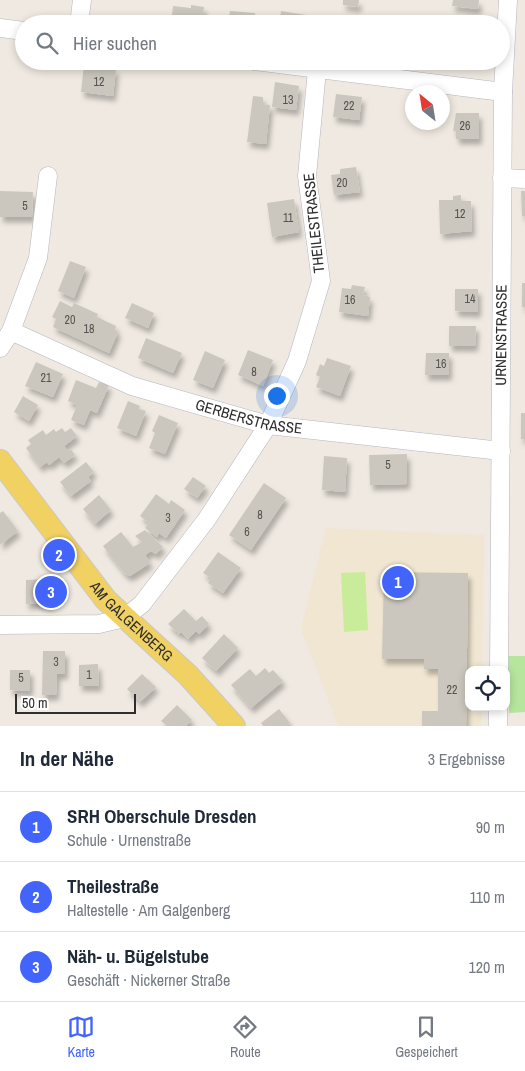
<!DOCTYPE html>
<html lang="de">
<head>
<meta charset="utf-8">
<style>
  :root { --surface:#fff; --page:#f2f2f3; --text:#1f2937; --muted:#747a83; --line:#e0e1e3; --accent:#4264fb }
  body { margin:0; font-family:"Archivo Narrow",sans-serif; background:var(--page); color:var(--text) }
  .controls { position:absolute; right:15px; bottom:15px; display:grid; overflow:hidden; border-radius:10px; box-shadow:0 2px 8px #0003 }
  .controls button { width:45px; height:45px; display:grid; place-items:center; padding:0; border:0; border-bottom:1px solid var(--line); background:var(--surface); color:var(--text); font:25px sans-serif }
  .compass { position:absolute; left:405px; top:85px; width:45px; height:45px; border-radius:50%; background:var(--surface); box-shadow:0 2px 8px #0003; rotate:330deg }
  .scale { position:absolute; left:15px; bottom:12px; width:121px; box-sizing:border-box; padding-left:5px; border:2px solid #2e2e2e; border-top:0; font-size:14px; line-height:18px; white-space:nowrap; color:#2e2e2e; -webkit-text-stroke:4px #fff; paint-order:stroke }
  .you { position:absolute; left:276px; top:395px; width:18px; height:18px; margin:-12px; border:4px solid #fff; border-radius:50%; background:#1a73e8; box-shadow:0 0 0 8px #1a73e833 }
  .badge { display:grid; place-items:center; width:32px; height:32px; border-radius:50%; background:var(--accent); color:#fff; font-size:16px; font-weight:700 }
  .pin { position:absolute; translate:-50% -50%; border:2px solid #fff; box-shadow:0 1px 5px #0006 }
  .list { margin:0; padding:0; list-style:none }
  h2 { display:flex; justify-content:space-between; align-items:center; height:65px; margin:0; padding:0 20px; font-size:21px }
  h2 small { font-size:16px; font-weight:400; color:var(--muted) }
  .list li { display:grid; grid-template-columns:32px 1fr auto; gap:15px; align-items:center; box-sizing:border-box; height:70px; padding:0 20px; border-top:1px solid var(--line) }
  .list b { display:block; font-size:19px; white-space:nowrap }
  .list p { margin:0; font-size:16px; white-space:nowrap; color:var(--muted) }
  .list em { font-size:16px; font-style:normal; color:var(--muted) }
  .icon { flex:none; width:28px; height:28px; fill:none; stroke:currentColor; stroke-width:2; stroke-linecap:round; stroke-linejoin:round }
  .map { position:relative; flex:none; width:525px; height:726px; overflow:hidden }
  .search { position:absolute; background:var(--surface); box-shadow:0 2px 8px #0003; left:15px; right:15px; top:15px; height:55px; display:flex; align-items:center; gap:12px; box-sizing:border-box; padding:0 18px; border-radius:28px; color:var(--muted); font-size:19px }
  .sheet { height:275px; background:var(--surface) }
  nav { display:flex; justify-content:space-around; align-items:center; box-sizing:border-box; height:70px; border-top:1px solid var(--line); background:var(--surface); font-size:14px; color:var(--muted) }
  nav a { display:grid; justify-items:center; gap:2px }
  nav .on { color:var(--accent) }
  .map>svg:first-child { display:block }
  .education { fill:#f0e6d1 }
  .green { fill:#b6e59e }
  .pitch { fill:#c9ec9a }
  .building { fill:#cbc7bf; filter:url(#shadow) }
  .lines { fill:none; stroke-linecap:round; stroke-linejoin:round }
  .minor-casing { stroke:#b4b7c1; stroke-width:19 }
  .major-casing { stroke:#c9c9c9; stroke-width:24 }
  .minor { stroke:#fff; stroke-width:18 }
  .major { stroke:#f2d163; stroke-width:22 }
  .labels { text-anchor:middle; stroke-width:4; stroke-linejoin:round; paint-order:stroke }
  .number-label { font-size:12px; fill:#555452 }
  .street-label { font-size:15px; fill:#2e2e2e; stroke:#fff }
</style>
</head>
<body>
<div class="map">
<svg width="525" height="726" viewBox="0 0 525 726">
  <defs>
    <filter id="shadow"><feDropShadow dx="3" dy="5.5" stdDeviation="2.5" flood-color="#0004"/></filter>
  </defs>
  <rect width="100%" height="100%" fill="#efe9e1"/>
  <path class="education" d="M326,528L484,535L482,670H469V707H482L481,726H338L301,629Z"/>
  <path class="green" d="M508,656H525V712L509,713Z"/>
  <path class="pitch" d="M365,572L368,630L344,632L341,573Z"/>
  <path class="building" d="M343,0H359L358,7L343,5Z
    M453,0H479L478,9L452,6Z
    M191,5L204,7L202,22L171,24L173,6L191,8Z
    M230,11L255,13L254,24H228Z
    M281,11L319,17L318,24H279Z
    M84,65L116,69L113,96L81,92Z
    M275,82L299,86L296,110L272,107Z
    M336,94L362,97L359,120L333,117Z
    M253,96L263,97V104L270,105L266,144L247,142Z
    M456,113H479V139H456V131H453Z
    M356,167L360,192L334,195L331,175L340,174V169Z
    M0,191L33,192L32,217H0Z
    M521,191H525V216H522Z
    M461,195V201H471L472,231L440,234L439,200H453V196Z
    M294,199L299,232L272,237L267,203Z
    M70,261L86,267L74,298L58,291Z
    M522,283H525V307H522Z
    M352,285L365,287L363,295L370,297L368,316L339,312L342,288L351,289Z
    M455,289H478V312L455,311Z
    M60,301L72,307L74,303L98,314L97,317L116,326L115,330L118,332L109,353L53,327L56,319L52,317Z
    M132,303L154,313L148,328L125,318Z
    M449,326H476L475,346H449Z
    M146,338L182,353L173,373L138,358Z
    M248,350L273,360L263,386L238,375Z
    M205,351L225,360L213,388L193,380Z
    M426,353H449V375H425Z
    M327,358L351,366L340,396L316,387L320,377L316,375L320,364L324,366Z
    M36,362L63,374L53,397L25,386Z
    M76,380L96,388L99,382L109,385L97,413L90,410L84,425L71,420L77,405L68,401Z
    M23,396L38,405L29,421L14,412Z
    M128,401L140,406L139,409L146,411L136,436L117,428Z
    M521,413H525V439H521Z
    M159,415L178,423L165,454L149,448L155,433L152,431Z
    M62,428L65,432L71,428L77,436L64,446L68,451L71,449L75,455L64,463L59,457L49,465L47,462L40,467L26,448L31,444L28,440L43,430L46,435L54,429L56,432Z
    M407,454V484L370,485L369,455Z
    M324,456L347,458L345,492L322,490Z
    M86,462L94,472L88,477L91,481L71,496L60,482Z
    M193,477L206,486L197,498L184,489Z
    M264,483L286,498L251,550L229,535Z
    M156,494L169,504L171,500L185,510L166,538L159,533L157,537L145,528L149,523L140,516Z
    M99,495L111,510L95,524L83,509Z
    M3,511L18,531L0,545V513Z
    M145,530L163,547L156,554L151,551L145,555L150,563L130,576L125,574L103,546L121,532L133,547L142,542L135,536Z
    M218,552L241,568L223,593L208,583L211,578L203,573Z
    M384,572L468,573L466,726H422V711H438V669H424V659H382Z
    M49,579L50,603L26,604V580Z
    M184,609L196,621L202,616L209,624L199,634L196,631L188,639L181,632L179,634L168,624Z
    M224,634L238,648L216,671L202,658Z
    M43,651H65V674H57L56,695H42Z
    M98,664L99,686H79V665Z
    M265,668L269,673L273,670L283,681L251,708L231,685L250,669L256,676Z
    M10,670H30V691L10,690Z
    M142,674L156,687L140,702L127,689Z
    M177,705L192,720L186,726H167L161,721Z
    M279,709L290,723L286,726H263L261,723Z"/>
  <g class="lines">
    <defs>
      <g id="minor">
        <path d="M79,24L82,0"/>
        <path d="M0,28L24,31"/>
        <path d="M254,61L503,92"/>
        <path d="M502,178L525,179"/>
        <path id="s1" d="M11,331L132,386L268,425L501,451"/>
        <path d="M0,348L11,331L38,258L48,176"/>
        <path d="M0,625L99,624L124,618L142,604L207,519L268,425L297,361L321,281L307,176L317,70"/>
        <path id="s2" d="M499,670L503,92L508,0"/>
        <path d="M498,726V707"/>
      </g>
      <g id="major">
        <path id="s3" d="M0,461L106,600L188,675L234,726"/>
      </g>
    </defs>
    <use href="#minor" class="minor-casing"/>
    <use href="#major" class="major-casing"/>
    <use href="#minor" class="minor"/>
    <use href="#major" class="major"/>
  </g>
  <g class="labels">
    <g class="number-label">
      <text x="99" y="86">12</text>
      <text x="288" y="104">13</text>
      <text x="349" y="110">22</text>
      <text x="465" y="130">26</text>
      <text x="342" y="187">20</text>
      <text x="25" y="210">5</text>
      <text x="460" y="218">12</text>
      <text x="288" y="222">11</text>
      <text x="470" y="303">14</text>
      <text x="350" y="304">16</text>
      <text x="70" y="324">20</text>
      <text x="89" y="333">18</text>
      <text x="441" y="368">16</text>
      <text x="254" y="376">8</text>
      <text x="46" y="382">21</text>
      <text x="388" y="469">5</text>
      <text x="260" y="519">8</text>
      <text x="168" y="522">3</text>
      <text x="247" y="536">6</text>
      <text x="56" y="666">3</text>
      <text x="89" y="679">1</text>
      <text x="21" y="682">5</text>
      <text x="452" y="694">22</text>
    </g>
    <g class="street-label">
      <text transform="translate(314 223) rotate(-96)" y="5">THEILESTRASSE</text>
      <text dy="5" stroke="none"><textPath href="#s2" startOffset="335">URNENSTRASSE</textPath></text>
      <text dy="5" stroke="none"><textPath href="#s1" startOffset="254">GERBERSTRASSE</textPath></text>
      <text dy="5" stroke="none"><textPath href="#s3" startOffset="208">AM GALGENBERG</textPath></text>
    </g>
  </g>
</svg>
<div class="controls">
<button><svg class="icon" aria-label="locate" viewBox="0 0 24 24"><circle cx="12" cy="12" r="6"/><path d="M12 2v4M12 18v4M2 12h4M18 12h4"/></svg></button>
</div>
<svg class="compass" viewBox="-18 -18 36 36"><path d="M0-13l5 13h-10z" fill="#e53935"/><path d="M0 13l5-13h-10z" fill="#747a83"/></svg>
<div class="scale">50 m</div>
<div class="you"></div>
<div class="pin badge" style="left:398px;top:582px">1</div>
<div class="pin badge" style="left:59px;top:555px">2</div>
<div class="pin badge" style="left:51px;top:592px">3</div>
<div class="search"><svg class="icon" aria-label="search" viewBox="0 0 24 24"><circle cx="10" cy="10" r="6"/><path d="M15 15l6 6"/></svg>Hier suchen</div>
</div>
<section class="sheet">
<h2>In der Nähe<small>3 Ergebnisse</small></h2>
<ul class="list">
<li><span class="badge">1</span><div><b>SRH Oberschule Dresden</b><p>Schule · Urnenstraße</p></div><em>90 m</em></li>
<li><span class="badge">2</span><div><b>Theilestraße</b><p>Haltestelle · Am Galgenberg</p></div><em>110 m</em></li>
<li><span class="badge">3</span><div><b>Näh- u. Bügelstube</b><p>Geschäft · Nickerner Straße</p></div><em>120 m</em></li>
</ul>
</section>
<nav>
<a class="on"><svg class="icon" aria-label="map" viewBox="0 0 24 24"><path d="M3 6l6-2 6 2 6-2v14l-6 2-6-2-6 2zM9 4v14M15 6v14"/></svg>Karte</a>
<a><svg class="icon" aria-label="directions" viewBox="0 0 24 24"><path d="M12 3l9 9-9 9-9-9zM9 14v-3h6M13 9l2 2-2 2"/></svg>Route</a>
<a><svg class="icon" aria-label="saved" viewBox="0 0 24 24"><path d="M7 4h10v16l-5-4-5 4z"/></svg>Gespeichert</a>
</nav>
</body>
</html>
